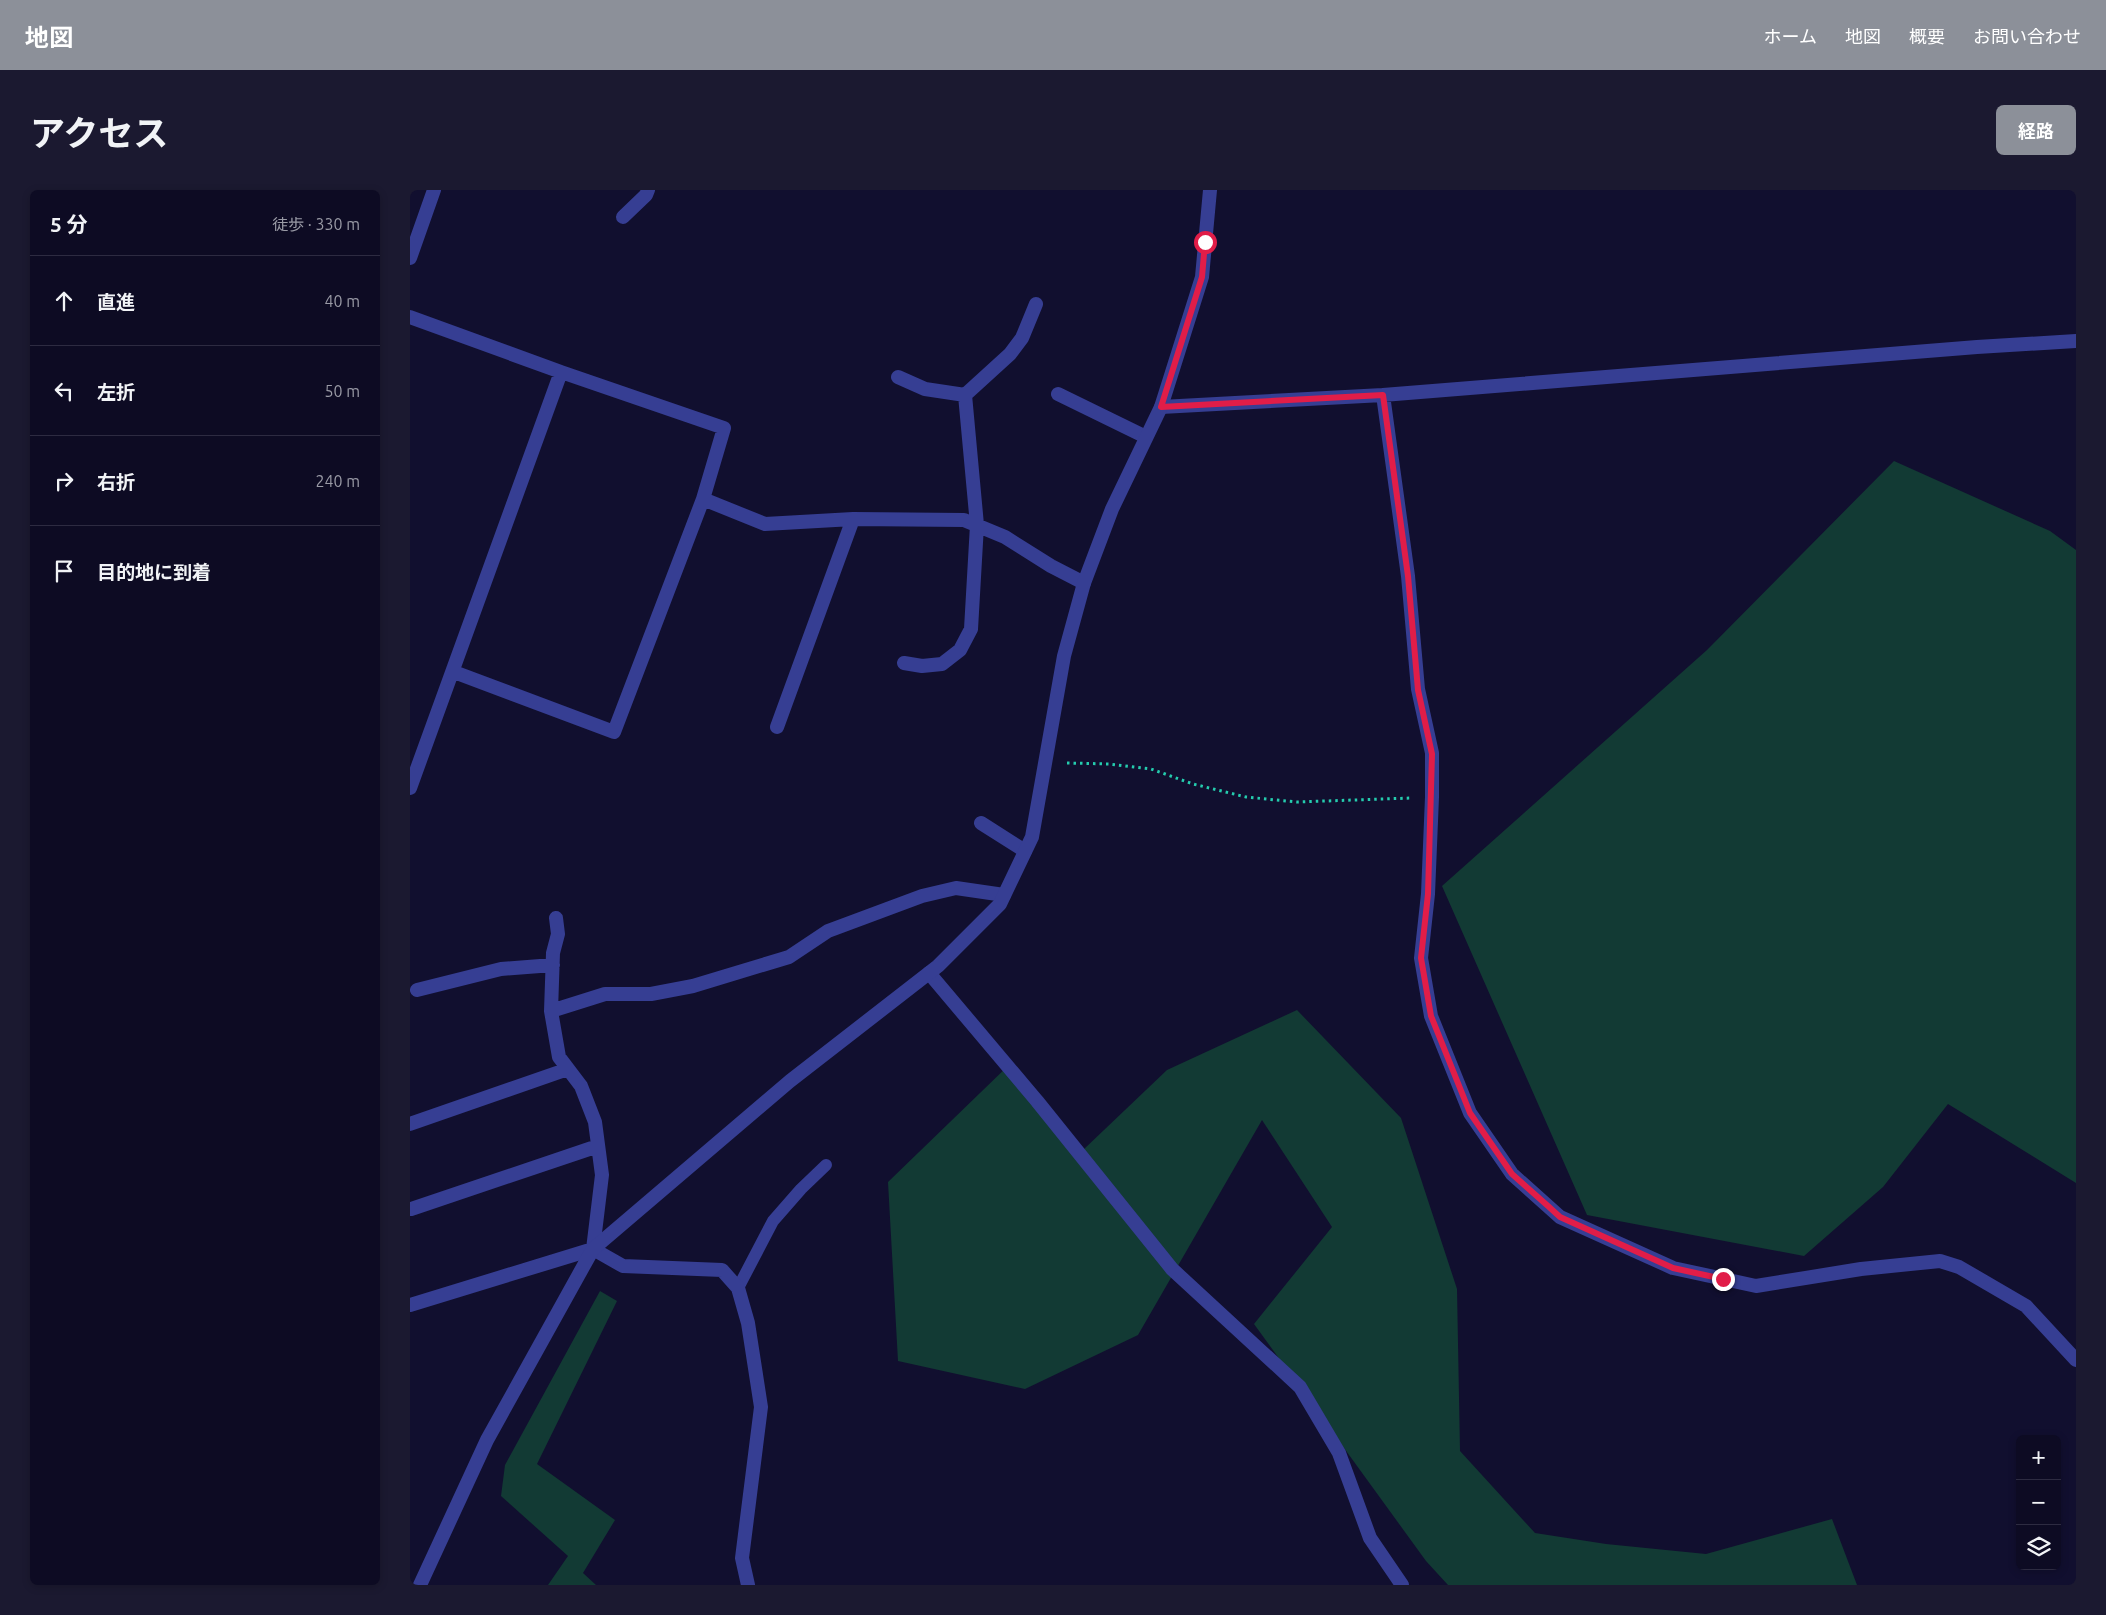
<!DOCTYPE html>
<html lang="ja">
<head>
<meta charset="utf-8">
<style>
  :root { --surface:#0d0b23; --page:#1b1930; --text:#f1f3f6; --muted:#9a9ba6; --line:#2d2b41; --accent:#8c9099 }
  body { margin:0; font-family:Ubuntu,"Noto Sans JP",sans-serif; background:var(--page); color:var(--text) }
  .controls { position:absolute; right:15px; bottom:15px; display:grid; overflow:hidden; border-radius:8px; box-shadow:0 2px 8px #0003 }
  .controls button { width:45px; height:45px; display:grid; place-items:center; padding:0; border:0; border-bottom:1px solid var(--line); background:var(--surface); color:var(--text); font:25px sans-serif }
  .stop { position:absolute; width:15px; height:15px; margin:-11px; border:4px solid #e11d48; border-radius:50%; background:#fff }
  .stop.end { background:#e11d48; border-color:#fff; box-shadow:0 1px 5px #0008 }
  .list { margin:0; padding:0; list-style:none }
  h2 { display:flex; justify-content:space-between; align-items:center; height:65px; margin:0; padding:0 20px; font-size:21px }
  h2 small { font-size:16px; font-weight:400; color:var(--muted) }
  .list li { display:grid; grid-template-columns:32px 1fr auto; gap:15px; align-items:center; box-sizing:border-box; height:90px; padding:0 20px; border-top:1px solid var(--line) }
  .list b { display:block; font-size:19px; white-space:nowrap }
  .list em { font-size:16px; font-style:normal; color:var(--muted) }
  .icon { flex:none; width:28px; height:28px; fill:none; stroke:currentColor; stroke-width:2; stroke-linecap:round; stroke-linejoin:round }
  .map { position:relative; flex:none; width:1666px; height:1395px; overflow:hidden; border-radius:8px }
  header { display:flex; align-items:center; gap:30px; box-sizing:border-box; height:70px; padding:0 25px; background:var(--accent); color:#fff }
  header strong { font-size:24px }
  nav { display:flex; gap:28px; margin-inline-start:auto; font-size:18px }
  .intro { display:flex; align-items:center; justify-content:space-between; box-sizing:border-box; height:120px; padding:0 30px }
  h1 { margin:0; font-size:35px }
  .button { padding:12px 22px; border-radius:8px; background:var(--accent); color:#fff; font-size:18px; font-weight:700 }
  main { display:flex; gap:30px; padding:0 30px }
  aside { flex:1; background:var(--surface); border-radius:8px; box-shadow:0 2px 8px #0003 }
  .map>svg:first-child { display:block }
  .green { fill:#123a34 }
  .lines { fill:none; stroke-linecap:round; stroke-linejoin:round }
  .path { stroke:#25ccae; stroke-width:3; stroke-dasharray:2.5 4; stroke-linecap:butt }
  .service { stroke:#363e93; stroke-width:12 }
  .minor { stroke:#363e93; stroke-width:14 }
  .tertiary { stroke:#363e93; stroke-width:14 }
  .route { stroke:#e11d48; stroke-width:6 }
</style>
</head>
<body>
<header>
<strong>地図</strong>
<nav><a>ホーム</a><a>地図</a><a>概要</a><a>お問い合わせ</a></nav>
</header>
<div class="intro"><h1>アクセス</h1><a class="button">経路</a></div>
<main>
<aside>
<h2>5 分<small>徒歩 · 330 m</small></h2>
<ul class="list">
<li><svg class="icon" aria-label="ahead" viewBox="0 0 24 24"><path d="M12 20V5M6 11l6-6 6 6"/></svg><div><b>直進</b></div><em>40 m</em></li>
<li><svg class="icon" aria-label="left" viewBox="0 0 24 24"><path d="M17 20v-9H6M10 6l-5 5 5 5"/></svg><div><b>左折</b></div><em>50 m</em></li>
<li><svg class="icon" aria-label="right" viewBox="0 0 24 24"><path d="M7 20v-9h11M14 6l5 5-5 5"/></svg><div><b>右折</b></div><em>240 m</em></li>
<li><svg class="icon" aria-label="arrive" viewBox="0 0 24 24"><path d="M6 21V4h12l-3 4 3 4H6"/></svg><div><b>目的地に到着</b></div></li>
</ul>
</aside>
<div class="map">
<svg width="1666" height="1395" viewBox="0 0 1666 1395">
  <rect width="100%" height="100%" fill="#110f2f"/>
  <path class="green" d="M1484,271L1640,341L1666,360V993L1538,914L1473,997L1394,1066L1177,1025L1032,696L1297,460Z
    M887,820L991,928L1047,1099L1050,1261L1125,1343L1196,1354L1296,1364L1422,1329L1447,1395H1038L1016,1371L844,1134L922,1037L852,930L728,1145L615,1199L488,1171L478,992L601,873L673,960L757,880Z
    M190,1101L207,1111L127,1274L205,1330L173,1383L186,1395H138L158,1366L91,1306L95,1275Z"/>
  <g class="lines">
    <path class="path" d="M657,573L699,574L741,579L783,594L836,607L887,612L1001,608"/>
    <path class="service" d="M328,1098L363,1031L391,999L416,975"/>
    <path class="minor" d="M213,27L236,5L238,0
      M0,68L24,0
      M0,127L151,182L0,598
      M151,182L314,238L293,309
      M488,187L515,199L555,205L567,335L561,439L550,460L532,474L512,476L494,473
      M648,204L736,247
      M555,205L600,164L612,148L626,114
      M973,205L998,386L1008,499L1022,563V607L1018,704L1011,768L1021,826L1060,923L1102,984L1150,1027L1263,1078L1346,1096L1451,1079L1530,1071L1549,1077L1616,1116L1666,1170
      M751,217L973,205L1567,157L1666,151
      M44,482L204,542L293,309L355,334L443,329L554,330L595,347L641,376L674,393
      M367,537L443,329
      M571,633L615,661
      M146,728L148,744L143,763L141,821L149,867L171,896L185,932L192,985L183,1059
      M519,783L627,911L762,1079L890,1197L929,1263L960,1348L992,1395
      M7,800L91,779L143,775
      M141,821L195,804H241L283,796L379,767L418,741L512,706L546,698L594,705
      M0,934L158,879
      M1,1019L188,956
      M0,1115L183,1059L213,1076L312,1080L328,1098L338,1133L351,1217L332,1368L338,1395"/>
    <path class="tertiary" d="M10,1395L77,1250L183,1059L380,891L528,776L590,714L622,647L654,466L674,393L702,319L751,217L792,87L800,0"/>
  </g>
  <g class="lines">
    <path class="route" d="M795,52L792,87L751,217L973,205L998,386L1008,500L1022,564L1018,704L1011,768L1021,826L1060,923L1102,984L1138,1016L1150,1027L1263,1078L1313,1089"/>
  </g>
</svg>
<div class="controls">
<button>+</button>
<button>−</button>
<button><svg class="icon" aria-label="layers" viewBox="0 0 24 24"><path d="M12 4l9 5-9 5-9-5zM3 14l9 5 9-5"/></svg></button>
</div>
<div class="stop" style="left:795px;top:52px"></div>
<div class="stop end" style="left:1313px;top:1089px"></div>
</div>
</main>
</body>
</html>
